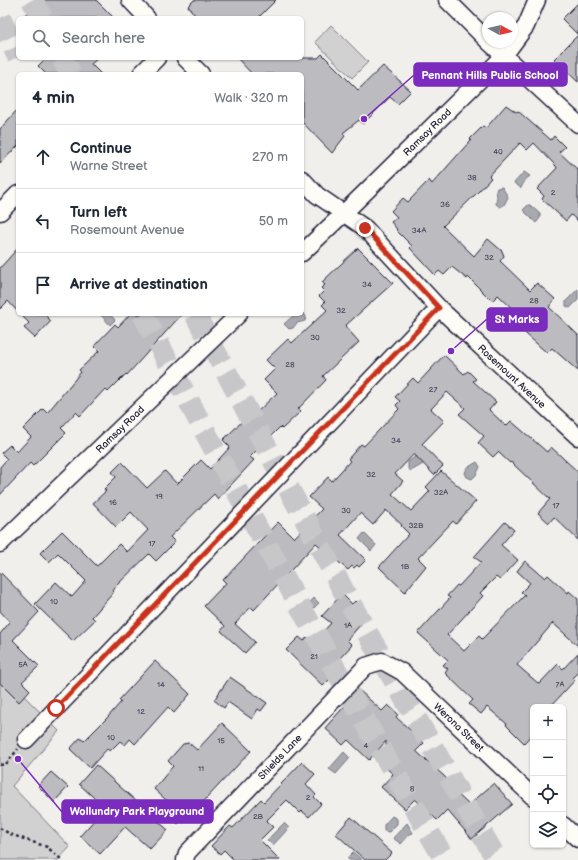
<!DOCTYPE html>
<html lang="en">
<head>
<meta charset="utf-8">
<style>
  :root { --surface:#fff; --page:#f2f2f3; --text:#1f2937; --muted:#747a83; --line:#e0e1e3 }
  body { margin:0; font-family:"Balsamiq Sans",sans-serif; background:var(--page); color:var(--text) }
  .controls { position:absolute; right:12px; bottom:12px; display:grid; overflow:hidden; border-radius:6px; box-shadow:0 1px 3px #0004 }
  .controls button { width:36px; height:36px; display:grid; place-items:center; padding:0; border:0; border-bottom:1px solid var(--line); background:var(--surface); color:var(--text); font:20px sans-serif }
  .compass { position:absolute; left:482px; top:12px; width:36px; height:36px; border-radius:50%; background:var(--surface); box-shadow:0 1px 3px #0004; rotate:98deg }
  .stop { position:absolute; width:12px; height:12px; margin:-9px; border:3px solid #c8321e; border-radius:50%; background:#fff }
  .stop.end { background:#c8321e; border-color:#fff; box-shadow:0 1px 4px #0008 }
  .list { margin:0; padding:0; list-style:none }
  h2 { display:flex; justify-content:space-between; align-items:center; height:52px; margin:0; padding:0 16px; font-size:17px }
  h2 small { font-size:13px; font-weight:400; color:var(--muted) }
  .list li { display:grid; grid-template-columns:26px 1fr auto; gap:12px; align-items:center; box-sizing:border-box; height:64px; padding:0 16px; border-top:1px solid var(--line) }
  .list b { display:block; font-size:15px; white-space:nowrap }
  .list p { margin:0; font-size:13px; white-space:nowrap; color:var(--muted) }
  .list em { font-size:13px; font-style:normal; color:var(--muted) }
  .icon { flex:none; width:22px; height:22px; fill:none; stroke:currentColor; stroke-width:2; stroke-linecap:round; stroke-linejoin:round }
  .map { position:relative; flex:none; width:578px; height:860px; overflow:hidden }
  .search { position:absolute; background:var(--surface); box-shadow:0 1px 3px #0004; left:16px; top:16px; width:288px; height:44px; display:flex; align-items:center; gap:10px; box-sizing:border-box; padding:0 14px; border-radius:6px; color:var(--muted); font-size:15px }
  .panel { position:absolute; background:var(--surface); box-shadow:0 1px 3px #0004; left:16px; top:72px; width:288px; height:244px; border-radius:6px }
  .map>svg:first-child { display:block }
  .green { fill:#d2d1d1; stroke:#7a7a86 }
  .water { fill:#a9a9b0; stroke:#737381 }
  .building { fill:#bcbcc0; stroke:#22223b }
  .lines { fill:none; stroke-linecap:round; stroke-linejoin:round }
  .motorway-tunnel { stroke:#c7c6c9; stroke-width:22; stroke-dasharray:22 11; stroke-linecap:butt }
  .minor-casing { stroke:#22223b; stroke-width:19 }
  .path { stroke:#22223b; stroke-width:2.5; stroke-dasharray:3 3; stroke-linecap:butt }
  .minor { stroke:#fdfcf7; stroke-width:16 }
  .route { stroke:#c8321e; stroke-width:5 }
  .labels { text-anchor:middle; stroke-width:4; stroke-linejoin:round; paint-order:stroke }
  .number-label { font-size:8px; fill:#48485c }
  .street-label { font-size:10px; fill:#22223b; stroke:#fdfcf7 }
  .leader { fill:none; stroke:#7b2cbf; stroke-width:1.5 }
  .callout-dot { fill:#7b2cbf; stroke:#fdfcf7; stroke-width:1.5 }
  .callout { fill:#7b2cbf; stroke:#7b2cbf; stroke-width:1.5 }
  .callout-label { font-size:11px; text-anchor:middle; font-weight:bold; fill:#fff }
</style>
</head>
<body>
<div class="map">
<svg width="578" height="860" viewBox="0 0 578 860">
  <rect width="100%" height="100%" fill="#f0efec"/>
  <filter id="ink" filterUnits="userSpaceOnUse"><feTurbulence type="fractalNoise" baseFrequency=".025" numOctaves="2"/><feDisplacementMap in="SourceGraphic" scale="8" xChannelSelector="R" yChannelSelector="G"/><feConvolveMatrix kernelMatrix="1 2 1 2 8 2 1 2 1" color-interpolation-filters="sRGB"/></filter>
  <g filter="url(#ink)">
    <path class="green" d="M331,25L368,62L352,78L315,42Z
      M0,672L59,731L12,786L70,847L58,860H0Z"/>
    <path class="water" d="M524,172L530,176L525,180L521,188L514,183Z
      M502,187L508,197L504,205L500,207L496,204L497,196L496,191L497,188Z
      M528,205H530L540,214V218L536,223L523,210Z
      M578,289V300L570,308L566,306V301Z
      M302,312L306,316L305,321L297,323L293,328L289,329L284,324L295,314H302Z
      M100,314H110L115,320L110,325Z
      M419,454L428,461L411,471L408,469V462Z
      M477,462L480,467L476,475L472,479L467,477L465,473L467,468Z
      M364,533L376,545L371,551L359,539Z
      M314,598L319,603L308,614L303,610Z
      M344,752L350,758L336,774L329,769Z
      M392,816L397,819V824L389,832L384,831V825Z
      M284,823L289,828L273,845L267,840Z
      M407,823L413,833L410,834L401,844L393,838Z
      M353,852L362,860H349L347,858Z"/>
    <path class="building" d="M39,0H96L114,18H22Z
      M194,0H276L258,18H197L188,6Z
      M578,3V82L554,59L578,35L562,19Z
      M322,54L358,90L383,66L411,91L398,104L390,97L363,124L359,120L343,133L345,136L332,153L302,122V74H252L237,58H318Z
      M46,58H98L91,64L101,74H46L38,66Z
      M506,105L516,112L518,111L551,140L554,136L565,147L559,152L578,170V221L571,215L566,221L542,199L544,196L537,189L557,168L556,166L534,143L527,150L520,143L489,176L491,178L479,191L443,226L474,256L488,239L502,251L504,256L500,261L530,290L537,283L555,299L549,307L578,335V371L552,348L547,353L516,325L518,323L511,317L516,312L498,295L492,301L468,277L467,279L452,267L444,275L439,271L435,275L410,248L412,246L397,231L396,228L391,222L397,217L391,211L403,198L408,202L429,180L432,184L471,140L470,139L483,126L486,128Z
      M18,109V146L0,163V129Z
      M18,248V312L8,301L0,309V268Z
      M358,248L393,283L345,326L359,342L323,376L326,380L298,409L301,411L282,429L280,427L250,457L254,460L218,499L214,494L170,537L175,542L156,561L149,554L116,586L113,591L114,592L92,617L95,620L73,641L35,604L56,582L72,597L86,581L58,553L49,562L40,553L62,531L97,566L119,544L127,552L148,530L131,512L116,527L93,503L106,491L104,489L116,477L112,472L122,462L147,488L165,471L177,484L201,460L210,469L230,447L223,440L255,409L257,412L277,393L264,380L275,369L266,360L288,339L292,343L327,310L322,305L325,302L319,296L324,291L321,288L325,285L322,282Z
      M20,314H44L51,321L35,338L24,328L29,323Z
      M130,314H182L127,375L126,374L108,392L105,389L80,416L76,412L61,428L66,433L33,466L30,463L0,495V467L7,459L1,453L10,445L17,452L31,437L23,429L43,409L47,413L81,372L79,370L99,351L94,346L115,324L118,327Z
      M444,355L464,374L468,371L476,379L473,381L496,402L489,410L506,426L511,421L547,452L551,447L578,472V540L554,517L549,523L538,513L550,499L511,462L510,463L498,452L493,457L478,443L484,436L459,414L465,408L447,392L431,409L444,421L422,444L443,466L434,475L414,454L395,474L403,481L392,494L411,511L430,491L426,487L441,471L476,501L456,524L453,521L418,558L426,566L405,592L379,567L409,534L401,526L402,525L386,510L373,525L360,513L340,535L366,560L359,567L357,565L354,568L352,566L348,570L316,543L254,610L251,607L235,624L255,642L245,653L221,631L225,626L204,606L226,583L223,580L278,522L294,538L322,509L309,497L328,477L332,481L350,461L348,459L361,444L364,446L399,409L396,405L400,401L395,397L413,378L418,383Z
      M505,522L514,530L501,545L518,560L500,580L496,577L480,593L483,596L447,635L464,651L479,636L482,639L525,595L521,592L530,583L517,571L525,561L545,578L548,575L568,593L569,591L578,599V646L553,623L517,665L539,684L558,664L563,669L578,653V673L573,678L575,680L550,707H533V733L524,743L506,725L507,724L487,707L481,714L469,704L473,700L445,673L448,669L443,665L448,660L418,633L450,598L447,596L457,585L459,586L481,562L474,557Z
      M0,572L39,612L13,640L39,666L22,682L30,690L19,702L0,683V634L10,622L0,611Z
      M342,594L352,604L355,601L369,615L347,640L352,645L330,669L335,674L323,686L286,650L299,637L304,641L307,637L313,643L331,623L322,616Z
      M155,661L190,694L174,713L168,707L135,744L130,739L125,745L120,741L110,751L107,749L90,768L70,749L80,738L84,741L107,718L121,702L119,700Z
      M230,677L267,703L261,711L258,709L252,719L228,702L224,708L214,700Z
      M359,690L382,711L388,705L398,714L396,717L424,743L416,751L444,776L455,788L453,790L469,805L494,783L512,804L472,839L447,810L437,820L415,799L405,809L381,787L393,774L386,768V741L369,760L348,740L343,745L325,728Z
      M222,723L251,751L187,819L185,816L178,824L170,816L176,809L154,789L173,766L168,761L183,744L189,743L197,750Z
      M302,762L315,774L306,784L316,795L314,797L321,804L309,817L302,811L300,813L287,800L266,821L273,827L260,840L280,860H234L224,850L220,854L211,846L230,826L233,828L261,799L264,802Z
      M96,765L168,830L150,849L125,827L100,854L80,836L105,808L79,784Z
      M51,772L68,787L54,802L38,786Z
      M351,817L392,853L385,860H365L336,834Z"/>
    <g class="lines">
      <path class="motorway-tunnel" d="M32,0L42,18
        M0,18L18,57
        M62,58L71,74
        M143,314C239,499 340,680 445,860
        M195,314L349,601L497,860"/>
      <defs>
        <g id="minor">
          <path d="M130,0L147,18"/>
          <path d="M447,0L488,41"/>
          <path d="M489,42L578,124"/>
          <path d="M185,58L201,74"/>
          <path d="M141,74L157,58"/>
          <path id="s1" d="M302,179L317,195L365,228L439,308L578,437"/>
          <path d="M0,212L18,194"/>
          <path id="s2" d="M302,253L344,213L503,57L526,26L537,0"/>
          <path id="s3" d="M0,544L239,314"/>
          <path d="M26,740L439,308"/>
          <path d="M563,825L578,839"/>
          <path id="s4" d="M185,860L187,853L366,666L382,661L402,672L533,797"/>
        </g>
      </defs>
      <use href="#minor" class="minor-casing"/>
      <path class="path" d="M0,765L6,764L18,749
        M0,828L10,834L47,847L62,860"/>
      <use href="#minor" class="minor"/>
    </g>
  </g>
  <g class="lines" filter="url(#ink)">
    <path class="route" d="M56,708L439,308L365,228"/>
  </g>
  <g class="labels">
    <g class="number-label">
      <text x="498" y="154">40</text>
      <text x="472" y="180">38</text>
      <text x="553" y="195">2</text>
      <text x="445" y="207">36</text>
      <text x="419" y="233">34A</text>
      <text x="489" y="260">32</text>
      <text x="367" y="287">34</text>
      <text x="534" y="303">28</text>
      <text x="341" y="313">32</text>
      <text x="315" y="340">30</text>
      <text x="290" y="367">28</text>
      <text x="433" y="392">27</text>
      <text x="396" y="443">34</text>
      <text x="371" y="477">32</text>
      <text x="441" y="495">32A</text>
      <text x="159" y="499">19</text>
      <text x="113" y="505">16</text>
      <text x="556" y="508">17</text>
      <text x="346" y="513">30</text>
      <text x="416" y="528">32B</text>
      <text x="152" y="546">17</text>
      <text x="405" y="569">1B</text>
      <text x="54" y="604">10</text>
      <text x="348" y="628">1A</text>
      <text x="314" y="659">21</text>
      <text x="23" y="667">5A</text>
      <text x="161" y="687">14</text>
      <text x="560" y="687">7A</text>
      <text x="141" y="714">12</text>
      <text x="111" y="740">10</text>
      <text x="221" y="743">15</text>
      <text x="366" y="748">4</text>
      <text x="201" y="771">11</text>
      <text x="412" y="791">8</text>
      <text x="308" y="800">2</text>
      <text x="258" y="819">2B</text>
    </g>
    <g class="street-label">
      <text dy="4" stroke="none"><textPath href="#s2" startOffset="174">Ramsay Road</textPath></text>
      <text dy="4" stroke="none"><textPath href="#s1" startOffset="289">Rosemount Avenue</textPath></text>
      <text dy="4" stroke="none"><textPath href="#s3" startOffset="166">Ramsay Road</textPath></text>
      <text dy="4" stroke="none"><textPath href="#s4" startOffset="385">Werona Street</textPath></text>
      <text dy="4" stroke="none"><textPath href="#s4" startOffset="141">Shields Lane</textPath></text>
    </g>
  </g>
  <path class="leader" d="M364 119L414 75M451 351L487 319M18 759L62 812"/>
  <g class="callout-dot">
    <circle cx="364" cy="119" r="4"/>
    <circle cx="451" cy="351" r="4"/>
    <circle cx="18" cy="759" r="4"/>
  </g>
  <g class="callout">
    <rect x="414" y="63" width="153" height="23" rx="4"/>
    <rect x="487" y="308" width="60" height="23" rx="4"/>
    <rect x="62" y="800" width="151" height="23" rx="4"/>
  </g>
  <g class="callout-label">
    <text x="490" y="79">Pennant Hills Public School</text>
    <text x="517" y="323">St Marks</text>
    <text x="137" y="815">Wollundry Park Playground</text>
  </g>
</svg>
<div class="controls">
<button>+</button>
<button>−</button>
<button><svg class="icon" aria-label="locate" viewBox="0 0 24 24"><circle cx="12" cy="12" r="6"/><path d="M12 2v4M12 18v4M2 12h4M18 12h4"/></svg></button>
<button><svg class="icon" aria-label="layers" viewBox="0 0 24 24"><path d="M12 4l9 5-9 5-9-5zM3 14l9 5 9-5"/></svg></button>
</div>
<svg class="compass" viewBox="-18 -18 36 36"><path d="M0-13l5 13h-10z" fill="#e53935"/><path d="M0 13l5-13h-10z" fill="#747a83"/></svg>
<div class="stop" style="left:56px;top:708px"></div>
<div class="stop end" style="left:365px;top:228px"></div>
<div class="search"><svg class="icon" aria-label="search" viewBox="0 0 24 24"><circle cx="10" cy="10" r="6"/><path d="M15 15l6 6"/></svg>Search here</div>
<section class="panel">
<h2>4 min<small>Walk · 320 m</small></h2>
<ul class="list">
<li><svg class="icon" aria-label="ahead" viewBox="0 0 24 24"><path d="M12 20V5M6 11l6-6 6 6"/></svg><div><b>Continue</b><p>Warne Street</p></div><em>270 m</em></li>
<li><svg class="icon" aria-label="left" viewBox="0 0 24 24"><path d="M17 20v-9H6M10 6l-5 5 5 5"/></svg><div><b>Turn left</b><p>Rosemount Avenue</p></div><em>50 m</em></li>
<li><svg class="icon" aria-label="arrive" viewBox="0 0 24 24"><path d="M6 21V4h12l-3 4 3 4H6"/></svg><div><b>Arrive at destination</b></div></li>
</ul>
</section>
</div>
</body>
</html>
